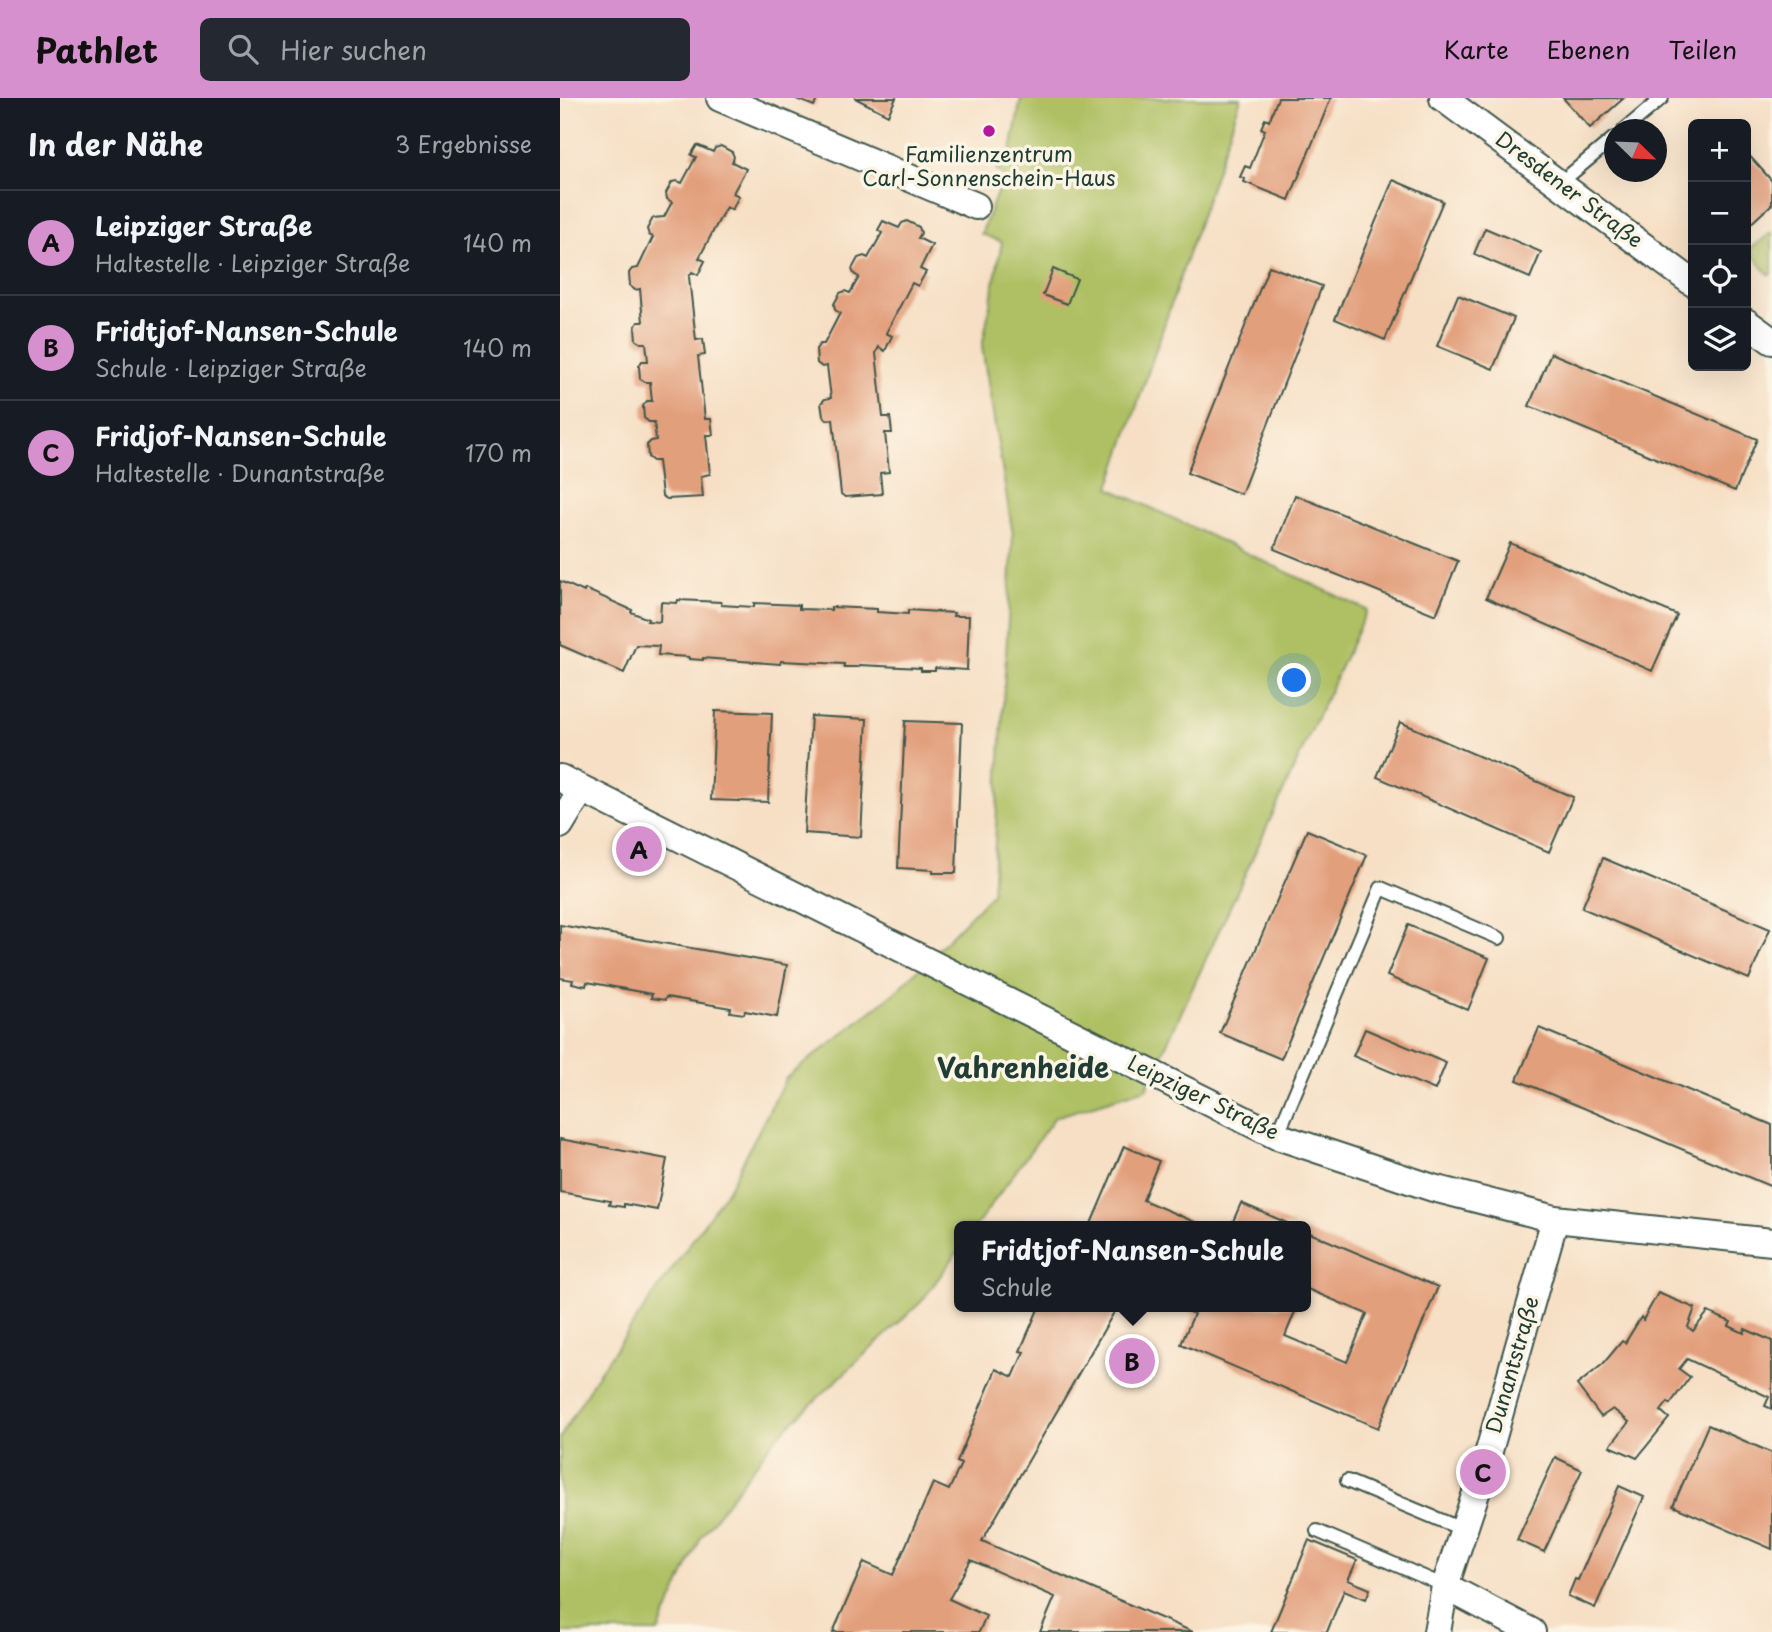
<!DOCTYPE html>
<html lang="de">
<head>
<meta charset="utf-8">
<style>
  :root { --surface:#171b24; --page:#242831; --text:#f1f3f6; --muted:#9ea1a6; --line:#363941; --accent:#d690ce }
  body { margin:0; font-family:"Playpen Sans",sans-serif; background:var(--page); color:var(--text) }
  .controls { position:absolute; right:21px; top:21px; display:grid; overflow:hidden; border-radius:10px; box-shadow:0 7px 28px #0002 }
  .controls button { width:63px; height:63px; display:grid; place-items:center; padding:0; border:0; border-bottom:2px solid var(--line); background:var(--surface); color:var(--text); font:35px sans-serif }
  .compass { position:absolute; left:1044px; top:21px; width:63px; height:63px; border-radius:50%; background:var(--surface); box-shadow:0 7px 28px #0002; rotate:113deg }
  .you { position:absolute; left:735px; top:583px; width:24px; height:24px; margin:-18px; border:5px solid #fff; border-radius:50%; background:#1a73e8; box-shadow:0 0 0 10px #1a73e833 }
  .badge { display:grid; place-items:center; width:46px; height:46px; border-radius:50%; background:var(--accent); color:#111; font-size:23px; font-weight:700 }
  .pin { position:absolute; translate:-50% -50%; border:4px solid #fff; box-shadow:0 2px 7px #0006 }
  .popup { position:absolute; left:394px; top:1123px; width:357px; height:91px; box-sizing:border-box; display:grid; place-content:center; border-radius:10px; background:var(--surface); filter:drop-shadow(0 2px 5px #0005); font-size:23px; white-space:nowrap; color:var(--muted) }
  .popup b { font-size:26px; color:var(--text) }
  .popup::after { content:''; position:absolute; left:50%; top:100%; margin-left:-14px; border:14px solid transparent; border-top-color:var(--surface) }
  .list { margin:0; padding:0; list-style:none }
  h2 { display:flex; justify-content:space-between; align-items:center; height:91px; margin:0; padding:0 28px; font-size:30px }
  h2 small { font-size:23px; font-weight:400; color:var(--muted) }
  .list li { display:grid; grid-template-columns:46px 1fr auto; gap:21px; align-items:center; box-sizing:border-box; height:105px; padding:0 28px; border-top:2px solid var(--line) }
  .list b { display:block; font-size:26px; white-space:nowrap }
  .list p { margin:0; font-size:23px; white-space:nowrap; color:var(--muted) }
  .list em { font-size:23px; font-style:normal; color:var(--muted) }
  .icon { flex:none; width:38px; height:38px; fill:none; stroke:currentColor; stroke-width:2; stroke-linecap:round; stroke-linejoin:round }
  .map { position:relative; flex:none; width:1212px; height:1534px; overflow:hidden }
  header { display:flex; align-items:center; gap:42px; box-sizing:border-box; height:98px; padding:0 35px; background:var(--accent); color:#111 }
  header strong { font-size:33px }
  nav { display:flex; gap:38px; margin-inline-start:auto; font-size:24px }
  .search { width:490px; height:63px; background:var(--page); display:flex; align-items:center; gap:18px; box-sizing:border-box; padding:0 24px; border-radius:10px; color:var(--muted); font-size:26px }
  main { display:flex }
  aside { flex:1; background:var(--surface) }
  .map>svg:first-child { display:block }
  .green { fill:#aec064; stroke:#667e4c; stroke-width:2 }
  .building { fill:#e29f7b }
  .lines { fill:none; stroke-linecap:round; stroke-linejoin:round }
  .lane-casing { stroke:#3f554a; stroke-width:16 }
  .street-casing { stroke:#3f554a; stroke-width:30 }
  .lane { stroke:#fff; stroke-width:12 }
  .street { stroke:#fff; stroke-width:26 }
  .poi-dot { fill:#b5179e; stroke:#fcf5e5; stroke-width:2.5 }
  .labels { text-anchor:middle; stroke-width:7; stroke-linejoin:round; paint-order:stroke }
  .poi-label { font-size:21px; fill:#1f3d34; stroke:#fcf5e5 }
  .street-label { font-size:21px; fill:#1f3d34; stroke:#fcf5e5 }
  .district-label { font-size:28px; font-weight:bold; fill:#1f3d34; stroke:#fcf5e5 }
</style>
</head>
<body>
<header>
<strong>Pathlet</strong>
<div class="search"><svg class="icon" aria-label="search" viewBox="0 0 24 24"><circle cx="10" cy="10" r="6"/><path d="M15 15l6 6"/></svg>Hier suchen</div>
<nav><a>Karte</a><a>Ebenen</a><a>Teilen</a></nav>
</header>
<main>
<aside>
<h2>In der Nähe<small>3 Ergebnisse</small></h2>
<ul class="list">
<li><span class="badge">A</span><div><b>Leipziger Straße</b><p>Haltestelle · Leipziger Straße</p></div><em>140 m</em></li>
<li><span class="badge">B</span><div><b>Fridtjof-Nansen-Schule</b><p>Schule · Leipziger Straße</p></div><em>140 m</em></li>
<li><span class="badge">C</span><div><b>Fridjof-Nansen-Schule</b><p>Haltestelle · Dunantstraße</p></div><em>170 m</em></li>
</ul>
</aside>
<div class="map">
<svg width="1212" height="1534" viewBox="0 0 1212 1534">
  <rect width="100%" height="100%" fill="#fcf5e5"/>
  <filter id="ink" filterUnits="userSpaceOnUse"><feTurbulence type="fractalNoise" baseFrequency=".0143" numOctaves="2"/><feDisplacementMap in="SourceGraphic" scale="14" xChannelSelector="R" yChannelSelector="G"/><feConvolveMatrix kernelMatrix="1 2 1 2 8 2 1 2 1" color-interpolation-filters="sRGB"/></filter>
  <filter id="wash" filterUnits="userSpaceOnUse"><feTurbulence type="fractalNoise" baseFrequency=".00686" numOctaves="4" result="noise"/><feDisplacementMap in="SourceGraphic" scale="28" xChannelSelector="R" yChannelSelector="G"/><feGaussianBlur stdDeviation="1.57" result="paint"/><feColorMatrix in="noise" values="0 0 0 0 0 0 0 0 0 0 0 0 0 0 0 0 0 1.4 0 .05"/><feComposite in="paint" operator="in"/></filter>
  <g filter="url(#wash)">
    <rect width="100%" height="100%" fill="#f6dfc5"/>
    <path class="green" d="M461,0H681L549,390L807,512L586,991L495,1019L416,1128H399V1152L361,1204L217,1338L141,1439L98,1534H0V1340L36,1279L169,1090L226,980L338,892L432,796L453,437L422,249L442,144L421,136L444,77L436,73L451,53Z
      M1212,134V175L1209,177L1189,152Z"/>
    <g id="blocks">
      <path class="building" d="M234,0H258L254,8Z
        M295,0H336L328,17Z
        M718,0H771L729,102L684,84L685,81L680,79L685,68L690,70L705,32L701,30L705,21L709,23Z
        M1003,0H1064L1030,30Z
        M137,47L153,54L155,50L161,48L172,54L174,59L172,64L186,71L173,95L179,98L172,112L166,109L139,160L145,163L138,177L132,174L129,179L136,242L143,241L145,257L138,258L145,321H151L153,337H146L150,376L141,378L143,399L107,401L102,398L98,363H93L88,359L87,347L91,343L96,342L94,324H89L84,320L83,308L87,303H92L90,284H85L80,281L79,268L82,263H88L86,245H81L76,242L75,229L78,224H83L80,191L75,192L70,188L69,175L72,171L78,170L93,139L89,137L87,131L93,120L104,119L112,104L107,101L106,95L112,84L117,83L122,85L136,59L131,57Z
        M1186,54L1212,83V106L1186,130Z
        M833,82L883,103L825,242L775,221Z
        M323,123L339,130L342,125L347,123L359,129L361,135L358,140L372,147L360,171L366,174L358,188L352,185L326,235L332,238L325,253L319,249L316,255L323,319H330L332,335H325L329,374L320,375L322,396L285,399L281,396L273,321L267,322L263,318L261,305L265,301L271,300L267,268L262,269L257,265L256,251L260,246H264L280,215L275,212L274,206L280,195L285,193L290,195L299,179L294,176L292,171L298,160L304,158L308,160L322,135L318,132Z
        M925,130L981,154L970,180L914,156Z
        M709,168L762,188L681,396L627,375Z
        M493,171L517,181L507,206L483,197Z
        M898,197L954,220L933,271L877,248Z
        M991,255L1197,341L1175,393L969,308Z
        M735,397L898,463L876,517L714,451Z
        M950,445L1117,517L1092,573L926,500Z
        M0,483L24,494L25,491L72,512L71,514L88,521L87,523L100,524L101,504L117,505L118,502L161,504V507L194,509V505L239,507V511L271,512V509L317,511V514L333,515L348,516V512L394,515L393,518H409L407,572L375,570V573H361V570L299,567L298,569H284V566L221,563L220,566L143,560V562L129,561V559L98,557L99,548L76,547L64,575L0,547Z
        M155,613L212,615L208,704L151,702Z
        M251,618L307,621L301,739L244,735Z
        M345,623L402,625L396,775H373V772L338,770Z
        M840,624L1013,699L989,754L817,679Z
        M747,732L807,757L721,961L660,935Z
        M1043,760L1210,831L1189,881L1022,810Z
        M0,827L227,867L217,919L185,913L184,916L170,914L171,910L106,899L105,902L91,900L92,896L27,884L26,888L12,885L13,882L0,880Z
        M848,827L929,860L908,912L827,878Z
        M979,930L1212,1027V1089L957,982Z
        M805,931L886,965L875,992L793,958Z
        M0,1041L107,1061L97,1112L64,1106V1109L49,1107L50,1103L0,1094Z
        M564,1048L599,1063L583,1102L644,1128H530Z
        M681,1105L734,1128H671Z
        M745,1133L878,1189L818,1330L621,1246L634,1216L617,1209H737L725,1238L787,1264L807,1216L745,1190Z
        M1098,1195L1135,1210L1128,1229L1133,1233L1148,1214L1171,1224L1169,1228L1184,1235L1185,1231L1212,1243V1311L1205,1308L1209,1299L1127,1261L1119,1271L1130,1279L1110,1306L1108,1304L1101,1313L1109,1320L1077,1360L1050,1348L1069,1324L1053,1311L1041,1319L1017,1287L1043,1266L1062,1243L1065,1245L1081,1219L1083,1222Z
        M479,1209H557L422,1443L633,1534H480L495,1499L411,1462L389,1501L426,1518L419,1534H273L304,1464L333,1477L373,1385L389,1392L401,1366L397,1364L436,1271L453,1279L464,1254L460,1253Z
        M1148,1327L1212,1355V1451L1113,1408Z
        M995,1359L1022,1372L984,1454L957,1442Z
        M1059,1388L1084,1399L1035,1510L1008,1498L1015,1481L1018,1482Z
        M749,1442L797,1462L788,1482L810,1491L806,1501L784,1492L767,1534H711Z"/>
    </g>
  </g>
  <g filter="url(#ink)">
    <use href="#blocks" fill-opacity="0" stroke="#3f554a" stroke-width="2"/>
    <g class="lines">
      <defs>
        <path id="lane" d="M1064,32L1102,0
          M1000,85L1054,40
          M717,1038L821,790L939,840
          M787,1383L904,1432
          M757,1433L885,1488"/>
        <path id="street" d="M160,0L416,108
          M883,0L1133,185
          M1186,224L1212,243
          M0,680L717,1038L873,1090L995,1121L1212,1144
          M0,727L22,691
          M885,1488L972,1534
          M877,1534L885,1488L923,1374L995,1121"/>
      </defs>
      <use href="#lane" class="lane-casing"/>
      <use href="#street" class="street-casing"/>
      <use href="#lane" class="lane"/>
      <use href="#street" class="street"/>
    </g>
  </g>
  <circle class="poi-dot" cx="429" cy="33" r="7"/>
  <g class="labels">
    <g class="poi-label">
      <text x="429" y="64">Familienzentrum<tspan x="429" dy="24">Carl-Sonnenschein-Haus</tspan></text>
    </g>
    <g class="street-label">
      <text transform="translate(1009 92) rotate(37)" y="7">Dresdener Straße</text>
      <text transform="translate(643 1000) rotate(26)" y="7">Leipziger Straße</text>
      <text transform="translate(953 1267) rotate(-74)" y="7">Dunantstraße</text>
    </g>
    <g class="district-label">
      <text x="463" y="980">Vahrenheide</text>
    </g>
  </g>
</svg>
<div class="controls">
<button>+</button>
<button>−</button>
<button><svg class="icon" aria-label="locate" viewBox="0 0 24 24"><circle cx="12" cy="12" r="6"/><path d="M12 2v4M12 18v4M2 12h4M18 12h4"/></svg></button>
<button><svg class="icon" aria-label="layers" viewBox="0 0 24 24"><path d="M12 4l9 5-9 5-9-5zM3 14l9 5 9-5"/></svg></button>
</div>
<svg class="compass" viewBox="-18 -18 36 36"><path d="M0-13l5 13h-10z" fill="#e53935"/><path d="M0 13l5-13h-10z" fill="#9ea1a6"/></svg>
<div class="you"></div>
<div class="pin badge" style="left:79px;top:751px">A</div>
<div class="pin badge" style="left:572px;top:1263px">B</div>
<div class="popup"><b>Fridtjof-Nansen-Schule</b>Schule</div>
<div class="pin badge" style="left:923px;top:1374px">C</div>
</div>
</main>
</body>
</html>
